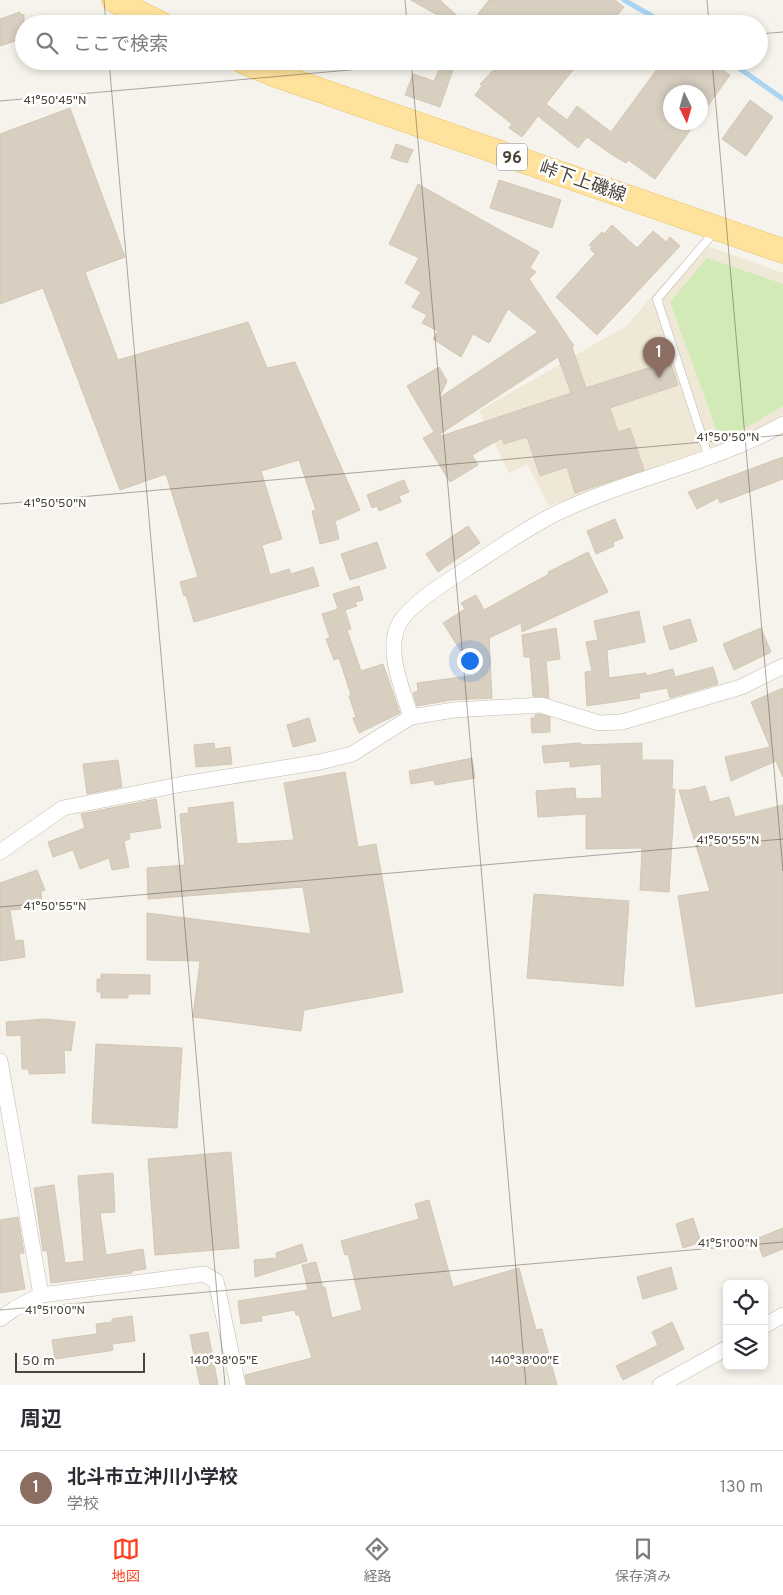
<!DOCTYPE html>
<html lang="ja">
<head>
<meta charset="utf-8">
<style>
  :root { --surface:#fff; --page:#f2f2f3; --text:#2b2b33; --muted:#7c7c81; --line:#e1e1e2; --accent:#fc3f1d }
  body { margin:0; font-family:Overpass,"Noto Sans JP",sans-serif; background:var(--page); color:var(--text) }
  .controls { position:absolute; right:15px; bottom:15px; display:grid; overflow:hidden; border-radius:8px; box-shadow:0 2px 8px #0003 }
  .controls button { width:45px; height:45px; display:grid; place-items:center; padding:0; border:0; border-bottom:1px solid var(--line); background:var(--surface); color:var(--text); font:25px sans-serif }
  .compass { position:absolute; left:663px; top:85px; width:45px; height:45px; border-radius:50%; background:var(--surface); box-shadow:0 2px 8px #0003; rotate:175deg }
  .scale { position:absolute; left:15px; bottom:12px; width:130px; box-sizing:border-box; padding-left:5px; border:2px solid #4b4439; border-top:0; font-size:14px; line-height:18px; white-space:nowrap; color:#4b4439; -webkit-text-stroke:4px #fff; paint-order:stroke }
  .you { position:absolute; left:469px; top:660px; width:18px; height:18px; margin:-12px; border:4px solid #fff; border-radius:50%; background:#1a73e8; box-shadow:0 0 0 8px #1a73e833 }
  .badge { display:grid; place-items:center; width:32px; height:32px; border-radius:50%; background:var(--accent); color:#fff; font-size:16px; font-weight:700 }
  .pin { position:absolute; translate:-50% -41px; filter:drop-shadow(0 1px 2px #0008) }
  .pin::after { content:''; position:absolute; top:26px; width:18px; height:15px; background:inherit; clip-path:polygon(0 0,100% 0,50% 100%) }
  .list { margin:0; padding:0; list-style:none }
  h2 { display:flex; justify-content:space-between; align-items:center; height:65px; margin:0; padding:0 20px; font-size:21px }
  h2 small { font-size:16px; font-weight:400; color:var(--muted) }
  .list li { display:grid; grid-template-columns:32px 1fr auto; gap:15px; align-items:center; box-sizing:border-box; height:75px; padding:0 20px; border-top:1px solid var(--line) }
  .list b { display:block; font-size:19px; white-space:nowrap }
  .list p { margin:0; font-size:16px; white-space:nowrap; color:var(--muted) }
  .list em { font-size:16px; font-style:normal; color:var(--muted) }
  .icon { flex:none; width:28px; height:28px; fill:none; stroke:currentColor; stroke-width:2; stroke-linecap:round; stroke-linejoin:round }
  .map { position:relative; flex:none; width:783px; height:1385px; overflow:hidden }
  .search { position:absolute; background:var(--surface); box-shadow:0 2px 8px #0003; left:15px; right:15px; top:15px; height:55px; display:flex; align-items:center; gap:12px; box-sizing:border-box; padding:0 18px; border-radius:28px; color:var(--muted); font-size:19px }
  .sheet { height:140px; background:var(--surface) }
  nav { display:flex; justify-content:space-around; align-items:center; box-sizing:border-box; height:70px; border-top:1px solid var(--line); background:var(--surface); font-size:14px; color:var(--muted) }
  nav a { display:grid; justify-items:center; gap:2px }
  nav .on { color:var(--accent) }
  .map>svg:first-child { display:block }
  .education { fill:#efe8d6 }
  .green { fill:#d2eab5 }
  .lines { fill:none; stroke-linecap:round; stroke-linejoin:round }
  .stream { stroke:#a9d4f2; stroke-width:5 }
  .building { fill:#d8cfc1; stroke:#d3c7b4; fill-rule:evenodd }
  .lane-casing { stroke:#c2bbae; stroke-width:9 }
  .street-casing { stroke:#c2bbae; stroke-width:16 }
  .primary-casing { stroke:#e6c16a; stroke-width:25 }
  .lane { stroke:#fff; stroke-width:8 }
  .street { stroke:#fff; stroke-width:15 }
  .primary { stroke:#ffe39c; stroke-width:24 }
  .ticks { fill:none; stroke:#4b4439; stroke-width:1; stroke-opacity:0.45 }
  .labels { text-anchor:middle; stroke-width:5; stroke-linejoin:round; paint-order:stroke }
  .shield { fill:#fff; stroke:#817c74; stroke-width:1 }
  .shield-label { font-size:16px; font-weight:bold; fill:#4b4439 }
  .street-label { font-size:18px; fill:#4b4439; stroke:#fff }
  .ticks-label { font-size:12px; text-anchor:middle; fill:#4b4439; stroke:#fff; stroke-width:5; stroke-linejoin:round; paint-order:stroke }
</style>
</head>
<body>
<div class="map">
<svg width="783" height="1385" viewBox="0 0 783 1385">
  <rect width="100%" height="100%" fill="#f6f3ec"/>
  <path class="education" d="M699,243L783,273V415L725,447L549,506L527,464L509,473L479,411L626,326Z"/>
  <path class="green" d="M707,258L783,284V406L721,442L670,302Z"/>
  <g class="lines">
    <path class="stream" d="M624,0L666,24
      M729,61L783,99"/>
  </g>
  <path class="building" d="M411,0H440L466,24H453Z
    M489,0H615L624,7L610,24H470Z
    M20,12L21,15L24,14V38L0,46V19Z
    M443,61H456L440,107L405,95L413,74L434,81Z
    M502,61H580L546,104L567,120L577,106L611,132L663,61H710L730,75L700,117V92H670V122H696L655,179L628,160L626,163L611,154L587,137L578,148L538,116L522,137L509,128L512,124L475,95L482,86L480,84Z
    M750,100L773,117L746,156L722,139Z
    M70,108L125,257L85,272L118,360L248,322L267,368L295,362L360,510L335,521L339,539L320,544L312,511L316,510L299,460L261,471L282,539L262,545L270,575L289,569L291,574L313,567L319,586L194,622L186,595L184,596L180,582L198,577L166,474L120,490L43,288L0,304V134Z
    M396,144L413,150L407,163L391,158Z
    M499,180L561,200L552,228L490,208Z
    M418,184L539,252L530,268L536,272L529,279L574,346L572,347L586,388L670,361L678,385L610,408L618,432L630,428L644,470L575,493L567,467L540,476L527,437L504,444L502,438L472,455L478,465L450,482L423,438L434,432L407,386L439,367L447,381L439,398L538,332L508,309L489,343L473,334L461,357L433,339L438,331L422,323L427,315L412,307L421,292L405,283L419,258L389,244ZM558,357L571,393L441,436L440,434Z
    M612,225L637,248L653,231L666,242L670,237L680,246L597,335L556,297L595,254L590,249L592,247L589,245L602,232L604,234Z
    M783,457V479L720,503L718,498L697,509L688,492Z
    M404,480L409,492L399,496L401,502L379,511L377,506L372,508L367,495Z
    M615,519L623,538L613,542L614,546L596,554L587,531Z
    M468,526L480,543L438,572L426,554Z
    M377,542L386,568L350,580L341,554Z
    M588,552L608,592L522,632L521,623L489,638L492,698L451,700L417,706L413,693L418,691L417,683L476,675L443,623L465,609L461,603L476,595L484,610L549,574L548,572Z
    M359,586L363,600L355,602L357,606L345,610L351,629L347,630L361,671L383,664L400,713L359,733L353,718L356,717L349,696L351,695L339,658L334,660L326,639L330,638L322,614L338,609L333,594Z
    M639,611L645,642L607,650L609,678L646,673V676L673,669L675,677L713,667L718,684L670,698L667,688L639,693L640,698L587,706L585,672L592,671L586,642L598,640L594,621Z
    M690,619L697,641L670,650L663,627Z
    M556,628L560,659L546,661L549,698L533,696L530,657H524L522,635Z
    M761,628L771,652L734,670L723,644Z
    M783,688V777L776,761L731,781L725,757L770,747L751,702Z
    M540,714L550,717V732L532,733L531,718H535V715Z
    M309,718L316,741L293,747L287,725Z
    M214,743L215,749L230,747L232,764L196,767L194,745Z
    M580,743L581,745L642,743V760H673L672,789H675L669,892L640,890L642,848L586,849V814L538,817L536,791L575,788L576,799L602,798L601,764L570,767V761L544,763L542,746Z
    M472,758L475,778L435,785L434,780L411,784L409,771Z
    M118,760L122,787L87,794L83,764Z
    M345,772L358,847L376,844L403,992L304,1010L301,1031L193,1017L200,961L147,960V913L311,934L303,887L148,899L147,868L185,865L180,814L189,813L188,808L233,802L237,844L294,840L284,783Z
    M705,786L710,802L729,797L735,817L783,805V993L696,1007L678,896L710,891L679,790H690Z
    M156,799L161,828L129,833L130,839L124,841L129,867L112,870L109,858L80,869L73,850L53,857L48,842L85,828L81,814Z
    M37,870L45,890L41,891L42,907L10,910L15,941L23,940L25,957L0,961V883Z
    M534,894L629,901L623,986L527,978Z
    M101,974L150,975V994H128V998H101V992H97V979H101Z
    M45,1019L75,1022L71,1051L64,1050L65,1073L29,1074V1069H22L21,1035L7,1036L6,1022Z
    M96,1044L182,1048L177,1128L92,1123Z
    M231,1152L239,1248L155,1255L148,1159Z
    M113,1173L115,1212L100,1213L106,1255L143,1249L146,1269L132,1271V1273L51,1283L47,1250L43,1251L34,1188L54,1185L65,1263L84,1261L78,1176Z
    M429,1200L453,1287L519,1268L536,1330L542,1329L557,1385H247L245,1375L312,1358L299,1315H296L295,1310L261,1316L262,1321L241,1324L238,1301L308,1290L302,1265L316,1262L323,1288L325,1287L332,1318L362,1310L348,1254L345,1255L341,1241L419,1219L415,1204Z
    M18,1217L24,1253L19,1254L25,1289L0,1293V1220Z
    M693,1218L701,1242L683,1248L676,1224Z
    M783,1228V1249L763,1257L756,1239Z
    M302,1244L307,1261L255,1277L254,1260L277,1258L276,1253Z
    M671,1267L677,1289L643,1299L637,1277Z
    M132,1316L135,1341L112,1344L113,1350L109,1351L55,1359L52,1340L97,1334L96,1324L112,1322V1319Z
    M672,1322L684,1349L623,1380L616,1366L658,1345L652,1332Z
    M208,1332L218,1385H200L190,1335Z"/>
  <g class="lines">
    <defs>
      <path id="lane" d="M709,458L657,299L716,230"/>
      <path id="street" d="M411,717C403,690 384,649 400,622C411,604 450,579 468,568C496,550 525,529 555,514C628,478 711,465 783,424
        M0,852L63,808L183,784L320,762L352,754L411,717L454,710L541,705L599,723L622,722L741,687L783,666
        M0,1061L41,1295
        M0,1319L14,1309L41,1295L204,1274L216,1281L238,1385
        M764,1326L783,1315
        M660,1385L727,1348"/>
      <path id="primary" d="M114,0L161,24
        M242,61L273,74L783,251"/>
    </defs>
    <use href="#lane" class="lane-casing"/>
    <use href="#street" class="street-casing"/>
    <use href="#primary" class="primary-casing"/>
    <use href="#lane" class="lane"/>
    <use href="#street" class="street"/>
    <use href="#primary" class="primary"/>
  </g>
  <path class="ticks" d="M104,0L106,24M405,0L407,24M707,0L709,24M759,34L783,32M109,61L225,1385M411,61L526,1385M712,61L783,871M0,101L451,61M0,504L783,435M0,907L783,839M0,1310L783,1242"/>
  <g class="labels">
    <rect class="shield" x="497" y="143.5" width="30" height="27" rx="4"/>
    <g class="shield-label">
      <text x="512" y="163">96</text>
    </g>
    <g class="street-label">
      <text transform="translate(583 181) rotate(19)" y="6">峠下上磯線</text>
    </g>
  </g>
  <g class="ticks-label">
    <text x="55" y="104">41°50'45"N</text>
    <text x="728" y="441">41°50'50"N</text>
    <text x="55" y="507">41°50'50"N</text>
    <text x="728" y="844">41°50'55"N</text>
    <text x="55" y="910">41°50'55"N</text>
    <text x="728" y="1247">41°51'00"N</text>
    <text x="55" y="1314">41°51'00"N</text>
    <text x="224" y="1364">140°38'05"E</text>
    <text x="525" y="1364">140°38'00"E</text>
  </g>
</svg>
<div class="controls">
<button><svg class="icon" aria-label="locate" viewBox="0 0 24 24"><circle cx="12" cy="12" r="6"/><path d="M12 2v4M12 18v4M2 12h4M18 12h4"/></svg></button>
<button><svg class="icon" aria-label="layers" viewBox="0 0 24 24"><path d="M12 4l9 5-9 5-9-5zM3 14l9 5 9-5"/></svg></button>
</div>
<svg class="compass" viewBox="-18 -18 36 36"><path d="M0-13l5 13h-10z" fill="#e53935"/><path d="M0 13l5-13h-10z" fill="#7c7c81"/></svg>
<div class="scale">50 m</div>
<div class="you"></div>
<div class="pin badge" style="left:659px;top:378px;background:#8d6e63">1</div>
<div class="search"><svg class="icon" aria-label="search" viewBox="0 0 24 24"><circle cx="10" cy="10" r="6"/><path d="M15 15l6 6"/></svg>ここで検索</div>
</div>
<section class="sheet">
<h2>周辺<small></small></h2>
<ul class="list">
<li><span class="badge" style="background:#8d6e63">1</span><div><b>北斗市立沖川小学校</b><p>学校</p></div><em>130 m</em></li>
</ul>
</section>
<nav>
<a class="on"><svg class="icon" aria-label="map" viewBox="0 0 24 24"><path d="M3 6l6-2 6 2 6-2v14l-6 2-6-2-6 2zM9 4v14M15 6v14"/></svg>地図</a>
<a><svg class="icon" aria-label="directions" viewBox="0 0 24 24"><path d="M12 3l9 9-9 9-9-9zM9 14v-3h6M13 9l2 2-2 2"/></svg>経路</a>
<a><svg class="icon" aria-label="saved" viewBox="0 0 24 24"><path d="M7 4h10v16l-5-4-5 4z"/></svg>保存済み</a>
</nav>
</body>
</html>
